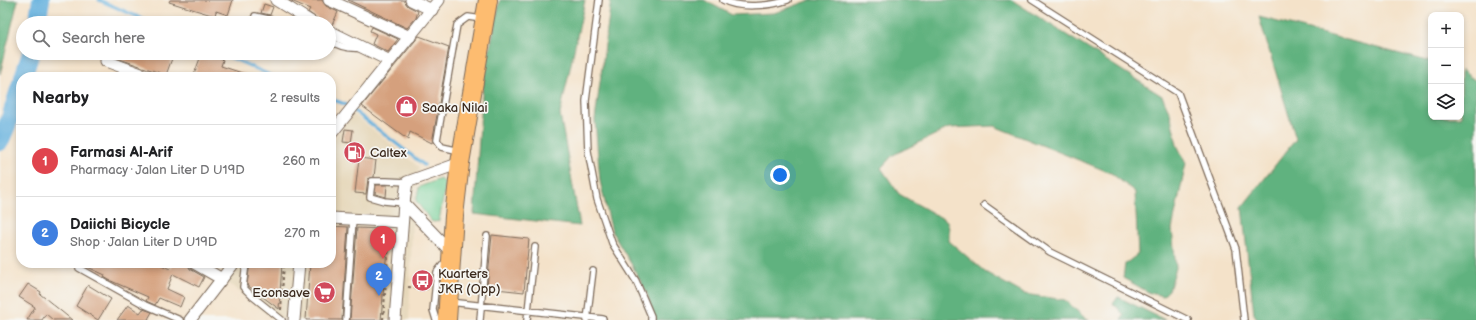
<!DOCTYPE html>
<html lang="en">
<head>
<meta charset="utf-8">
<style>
  :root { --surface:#fff; --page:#f2f2f2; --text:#202124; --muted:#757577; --line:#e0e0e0; --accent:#d1495b }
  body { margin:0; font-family:"Balsamiq Sans",sans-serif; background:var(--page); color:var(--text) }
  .controls { position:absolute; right:12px; top:12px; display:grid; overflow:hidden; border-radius:8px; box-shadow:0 2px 6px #0003 }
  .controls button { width:36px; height:36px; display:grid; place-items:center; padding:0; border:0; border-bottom:1px solid var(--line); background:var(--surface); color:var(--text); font:20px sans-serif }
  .you { position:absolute; left:780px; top:175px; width:14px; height:14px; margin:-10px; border:3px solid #fff; border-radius:50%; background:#1a73e8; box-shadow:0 0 0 6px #1a73e833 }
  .badge { display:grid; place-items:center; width:26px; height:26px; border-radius:50%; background:var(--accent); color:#fff; font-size:13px; font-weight:700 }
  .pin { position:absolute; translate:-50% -33px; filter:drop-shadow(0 1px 2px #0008) }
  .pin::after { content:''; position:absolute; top:21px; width:14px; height:12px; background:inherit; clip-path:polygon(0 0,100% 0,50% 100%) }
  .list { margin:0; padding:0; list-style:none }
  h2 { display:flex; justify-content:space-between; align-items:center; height:52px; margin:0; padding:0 16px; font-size:17px }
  h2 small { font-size:13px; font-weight:400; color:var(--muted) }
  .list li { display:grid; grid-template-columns:26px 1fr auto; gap:12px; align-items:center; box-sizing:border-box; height:72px; padding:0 16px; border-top:1px solid var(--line) }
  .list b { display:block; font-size:15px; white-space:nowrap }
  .list p { margin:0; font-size:13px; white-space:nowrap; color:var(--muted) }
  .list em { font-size:13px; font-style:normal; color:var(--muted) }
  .icon { flex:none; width:22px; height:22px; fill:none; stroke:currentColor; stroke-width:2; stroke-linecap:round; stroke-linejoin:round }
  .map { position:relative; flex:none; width:1476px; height:320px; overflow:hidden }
  .search { position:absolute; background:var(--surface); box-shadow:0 2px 6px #0003; left:16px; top:16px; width:320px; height:44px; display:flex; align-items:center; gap:10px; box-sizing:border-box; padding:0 14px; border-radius:22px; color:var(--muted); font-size:15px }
  .panel { position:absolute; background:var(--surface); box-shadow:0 2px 6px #0003; left:16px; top:72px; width:320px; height:196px; border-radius:16px }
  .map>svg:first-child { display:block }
  .built { fill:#e5d6b7 }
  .green { fill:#75cf96; stroke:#587c5a }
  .forest { fill:#60b27f; stroke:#4e6e4e }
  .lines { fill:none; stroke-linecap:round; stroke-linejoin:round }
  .stream { stroke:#65b1de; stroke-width:3 }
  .river { stroke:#65b1de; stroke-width:18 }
  .building { fill:#d5a07d }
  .service-casing { stroke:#7c6a5a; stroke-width:8 }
  .minor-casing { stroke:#7c6a5a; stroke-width:13 }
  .trunk-casing { stroke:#7c6a5a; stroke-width:20 }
  .path { stroke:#7c6a5a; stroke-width:2; stroke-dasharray:3 3; stroke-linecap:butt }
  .service { stroke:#fff; stroke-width:5.5 }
  .minor { stroke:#fff; stroke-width:11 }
  .trunk { stroke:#fdbc70; stroke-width:18 }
  .labels { text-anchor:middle; stroke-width:3.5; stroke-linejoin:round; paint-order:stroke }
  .poi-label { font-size:13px; fill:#3b2a1e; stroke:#f6f6f2; text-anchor:start }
</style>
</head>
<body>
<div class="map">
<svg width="1476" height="320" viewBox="0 0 1476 320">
  <rect width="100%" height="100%" fill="#f6f6f2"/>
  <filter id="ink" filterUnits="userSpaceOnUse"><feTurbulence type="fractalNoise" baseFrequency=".025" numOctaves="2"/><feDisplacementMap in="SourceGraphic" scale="8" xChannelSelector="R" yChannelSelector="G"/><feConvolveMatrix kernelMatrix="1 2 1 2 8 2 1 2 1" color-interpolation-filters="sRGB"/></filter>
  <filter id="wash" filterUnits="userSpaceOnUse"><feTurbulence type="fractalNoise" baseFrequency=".012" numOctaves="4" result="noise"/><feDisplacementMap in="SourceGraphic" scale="16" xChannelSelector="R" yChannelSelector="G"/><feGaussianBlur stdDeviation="0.9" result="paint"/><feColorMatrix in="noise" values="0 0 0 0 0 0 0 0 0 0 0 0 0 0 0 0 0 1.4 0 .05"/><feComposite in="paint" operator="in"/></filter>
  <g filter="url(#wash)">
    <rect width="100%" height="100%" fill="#f4e2c9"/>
    <path class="built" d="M353,114L419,167L412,224L409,320H275L227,282L241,263H331V143Z"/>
    <path class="green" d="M440,179L446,183L439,221L434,222L431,221L416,201L419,187Z"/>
    <path class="forest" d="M0,0H18L0,74Z
      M500,0H585L560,114L580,226L474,214L483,81Z
      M611,0H704L732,15L774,13L811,0H1012L1162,96L1170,113L1177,145L1186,163L1172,229L1176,268L1169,290L1163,296L1150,293L1123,278L1125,264L1138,254L1135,192L1111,173L994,126L949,128L893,155L881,168L899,194L947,221L949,229V241L985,272L1024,294L1065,300L1086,319L1089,320H655L647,294L633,267L612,232L600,181L595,120Z
      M1259,17L1431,62V117H1461V70L1476,81V320H1258L1254,314L1242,207L1296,139Z
      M1118,297L1165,320H1121L1124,316L1118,308L1113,304Z"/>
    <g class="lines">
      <path class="stream" d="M99,0L152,23
        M220,53L275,77
        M331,99L345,104L424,165"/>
      <path class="river" d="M37,23L41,0
        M23,77L31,53
        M0,142L9,121L21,83"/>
    </g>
    <g id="blocks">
      <path class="building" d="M170,0H233L228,15L216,11L215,16L169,2Z
        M289,0H322L326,6L338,12L332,25L329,24L319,20L308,12L310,9Z
        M348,0H404L408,6L418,11L416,18L407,28Z
        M264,4L273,7L270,15L261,13Z
        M372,27L398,39L388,52L372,44L376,34L370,31Z
        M419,36L449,47L432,143L410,132L408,140L362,106Z
        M106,53H174L166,75L105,54Z
        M202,53L223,60L221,66L251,76L250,77H193Z
        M345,129L353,130L351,143L343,142Z
        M359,158L376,160L374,177L368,179L366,194L355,193Z
        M376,185H387L386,197L375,194Z
        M331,226L348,227L342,320H306L310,263H331Z
        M357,228L382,229L388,236L381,320H350Z
        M492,235L529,239L524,292L487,288Z
        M79,263H157L170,269L173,263H187L190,269L204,277L199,287L173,274L167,289L184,297L180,307L159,298L155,305L146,301L148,297L109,280L104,277L105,275Z
        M250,263H282L279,309L247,285Z
        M28,284L41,292L40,294L72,320H53L46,314L42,320H27L35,307L19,297Z
        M88,285L111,299L98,320L76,306Z
        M128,305L140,313L143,309L152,312L148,319L150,320H117Z"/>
    </g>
  </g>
  <g filter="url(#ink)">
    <use href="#blocks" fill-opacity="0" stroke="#7c6a5a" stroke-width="1"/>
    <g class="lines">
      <defs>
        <path id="service" d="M599,0L586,101L588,151L597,199L612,243L636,281L651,316V320
          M723,0C739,9 771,6 788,0
          M1032,0L1178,93L1236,249L1244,320
          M255,16L285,23
          M329,40C339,47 348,49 360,48
          M460,151L442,147L437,140L457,25L468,17L482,19
          M404,203L384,201L370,197L372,181H386L407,182
          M984,205L1050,252L1188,320
          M246,263L243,287L252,296L282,320
          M79,268L145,305L180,320
          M450,302L603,319
          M346,320L353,219
          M436,320L433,310L437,272L445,262
          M480,320L487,236
          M527,320L535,247
          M587,320L593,271"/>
        <path id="minor" d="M276,0L313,23
          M329,0L410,37
          M411,0L432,10
          M329,31L390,61
          M106,61L149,77
          M331,134L439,0
          M331,218L402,222
          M452,253L404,203L407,182L460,163
          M194,263L222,279
          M190,320L234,263
          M294,320L299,263
          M395,320L404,203"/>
        <path id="trunk" d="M447,320L454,216L460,163L488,0"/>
      </defs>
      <use href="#service" class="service-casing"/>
      <use href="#minor" class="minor-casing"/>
      <use href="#trunk" class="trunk-casing"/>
      <path class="path" d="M408,287L428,289
        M281,310L284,263
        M383,320L390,230"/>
      <use href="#service" class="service"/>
      <use href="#minor" class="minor"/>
      <use href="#trunk" class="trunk"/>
    </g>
  </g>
  <defs>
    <symbol id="shop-disc" viewBox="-11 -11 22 22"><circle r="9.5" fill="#d1495b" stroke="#f6f6f2"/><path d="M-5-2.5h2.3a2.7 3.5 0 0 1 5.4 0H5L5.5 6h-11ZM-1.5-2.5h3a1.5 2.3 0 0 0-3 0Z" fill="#fff"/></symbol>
    <symbol id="fuel-disc" viewBox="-11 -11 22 22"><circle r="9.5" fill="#d1495b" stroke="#f6f6f2"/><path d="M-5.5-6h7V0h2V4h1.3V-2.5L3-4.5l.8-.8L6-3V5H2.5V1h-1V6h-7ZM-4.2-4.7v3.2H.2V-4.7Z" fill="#fff"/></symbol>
    <symbol id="bus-disc" viewBox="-11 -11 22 22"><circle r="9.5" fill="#d1495b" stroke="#f6f6f2"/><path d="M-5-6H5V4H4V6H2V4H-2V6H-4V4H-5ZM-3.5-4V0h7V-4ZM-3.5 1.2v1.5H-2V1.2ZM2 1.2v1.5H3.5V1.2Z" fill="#fff"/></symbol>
    <symbol id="supermarket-disc" viewBox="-11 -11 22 22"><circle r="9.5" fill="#d1495b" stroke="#f6f6f2"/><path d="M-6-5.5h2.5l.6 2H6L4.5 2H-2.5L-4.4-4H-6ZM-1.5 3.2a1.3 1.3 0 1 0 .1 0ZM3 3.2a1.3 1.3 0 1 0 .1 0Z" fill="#fff"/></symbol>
  </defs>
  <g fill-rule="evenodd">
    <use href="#shop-disc" x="394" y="94" width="25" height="25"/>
    <use href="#fuel-disc" x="342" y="140" width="25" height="25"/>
    <use href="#bus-disc" x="410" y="268" width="25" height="25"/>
    <use href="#supermarket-disc" x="312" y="280" width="25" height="25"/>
  </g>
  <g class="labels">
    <g class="poi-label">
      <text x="422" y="112">Saaka Nilai</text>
      <text x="370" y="157">Caltex</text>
      <text x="438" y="278">Kuarters<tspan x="438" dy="15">JKR (Opp)</tspan></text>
      <text x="310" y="297" text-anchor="end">Econsave</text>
    </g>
  </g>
</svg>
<div class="controls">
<button>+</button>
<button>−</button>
<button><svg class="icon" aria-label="layers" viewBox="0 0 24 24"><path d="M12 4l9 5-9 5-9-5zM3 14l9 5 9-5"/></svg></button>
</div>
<div class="you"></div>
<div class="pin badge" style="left:383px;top:259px;background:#e0444e">1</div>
<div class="pin badge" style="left:379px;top:296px;background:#3f7fe0">2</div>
<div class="search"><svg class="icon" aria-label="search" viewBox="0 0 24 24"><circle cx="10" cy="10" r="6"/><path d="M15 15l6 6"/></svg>Search here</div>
<section class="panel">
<h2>Nearby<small>2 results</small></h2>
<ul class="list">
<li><span class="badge" style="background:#e0444e">1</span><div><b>Farmasi Al-Arif</b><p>Pharmacy · Jalan Liter D U19D</p></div><em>260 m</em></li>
<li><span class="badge" style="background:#3f7fe0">2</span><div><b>Daiichi Bicycle</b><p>Shop · Jalan Liter D U19D</p></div><em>270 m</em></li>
</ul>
</section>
</div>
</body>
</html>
